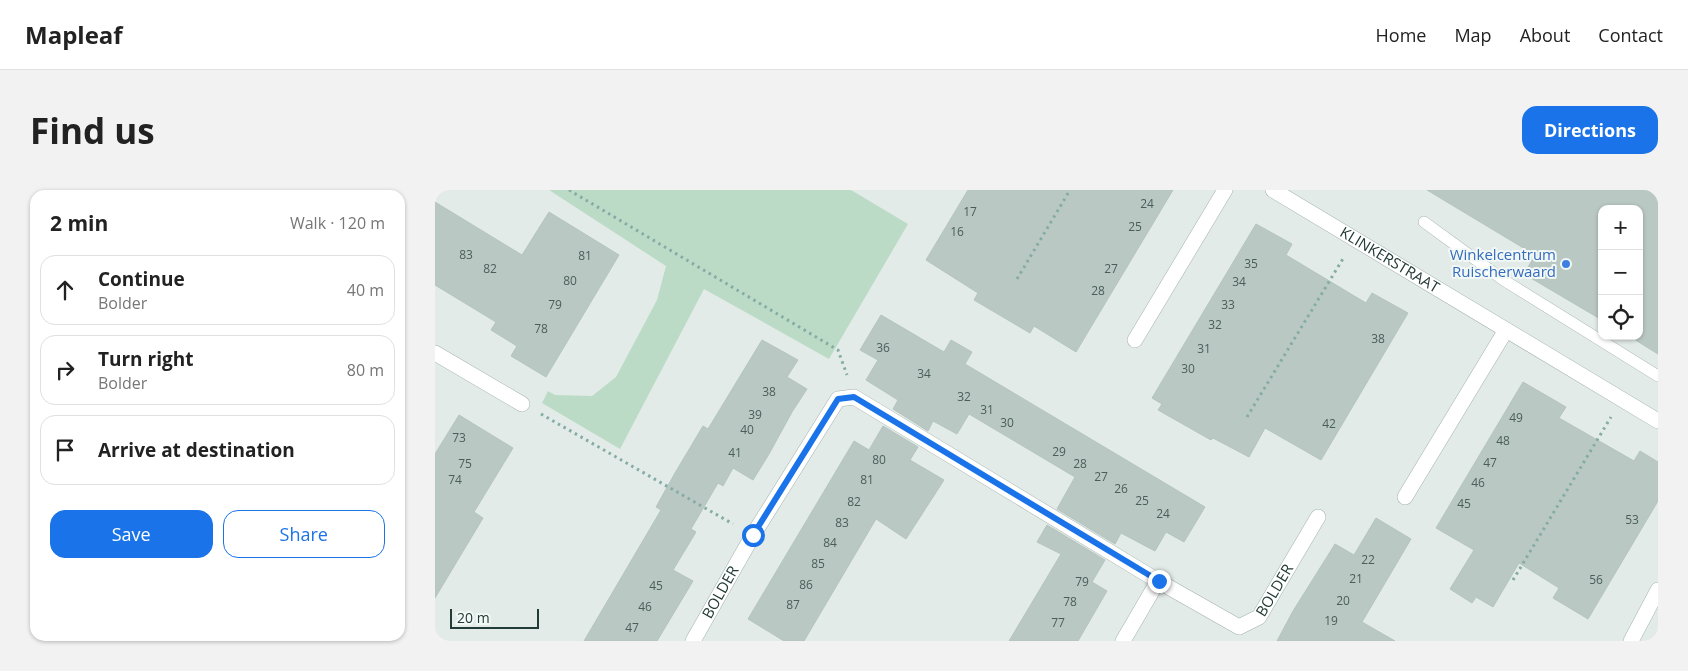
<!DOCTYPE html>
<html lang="en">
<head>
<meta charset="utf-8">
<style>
  :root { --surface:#fff; --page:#f2f2f2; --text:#222; --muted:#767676; --line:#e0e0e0; --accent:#1a73e8 }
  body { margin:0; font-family:"Open Sans",sans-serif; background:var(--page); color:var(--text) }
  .controls { position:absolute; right:15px; top:15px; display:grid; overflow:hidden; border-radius:10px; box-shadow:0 1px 4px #0004 }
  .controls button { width:45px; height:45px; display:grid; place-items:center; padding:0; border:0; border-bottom:1px solid var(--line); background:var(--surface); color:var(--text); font:25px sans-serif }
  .scale { position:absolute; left:15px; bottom:12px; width:89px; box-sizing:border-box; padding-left:5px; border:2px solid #233b36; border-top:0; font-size:14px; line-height:18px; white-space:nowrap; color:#233b36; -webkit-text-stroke:4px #f2f8f5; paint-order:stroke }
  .stop { position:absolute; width:15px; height:15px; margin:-11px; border:4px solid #1a73e8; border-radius:50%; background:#fff }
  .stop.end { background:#1a73e8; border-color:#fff; box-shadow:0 1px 5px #0008 }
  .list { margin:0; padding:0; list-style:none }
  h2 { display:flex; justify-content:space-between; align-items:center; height:65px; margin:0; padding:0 20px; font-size:21px }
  h2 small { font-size:16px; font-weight:400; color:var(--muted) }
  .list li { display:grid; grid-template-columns:32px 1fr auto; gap:15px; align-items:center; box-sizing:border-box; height:70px; margin:0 10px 10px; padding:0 10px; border:1px solid var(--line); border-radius:15px }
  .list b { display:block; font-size:19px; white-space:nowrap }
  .list p { margin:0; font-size:16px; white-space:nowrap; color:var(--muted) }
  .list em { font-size:16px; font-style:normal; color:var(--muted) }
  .actions { display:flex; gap:10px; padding:15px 20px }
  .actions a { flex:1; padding:11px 0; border:1px solid var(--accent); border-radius:15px; text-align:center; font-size:18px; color:var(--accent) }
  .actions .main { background:var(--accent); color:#fff }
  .icon { flex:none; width:28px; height:28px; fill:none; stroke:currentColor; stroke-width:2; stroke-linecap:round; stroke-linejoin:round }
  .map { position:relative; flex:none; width:1223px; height:451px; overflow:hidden; border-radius:15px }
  header { display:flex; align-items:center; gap:30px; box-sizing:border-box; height:70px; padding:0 25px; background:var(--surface); border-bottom:1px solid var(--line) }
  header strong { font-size:24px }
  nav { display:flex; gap:28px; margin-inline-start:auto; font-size:18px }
  .intro { display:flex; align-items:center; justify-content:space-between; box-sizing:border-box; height:120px; padding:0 30px }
  h1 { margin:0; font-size:35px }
  .button { padding:12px 22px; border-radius:15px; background:var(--accent); color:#fff; font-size:18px; font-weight:700 }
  main { display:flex; gap:30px; padding:0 30px }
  aside { flex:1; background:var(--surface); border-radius:15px; box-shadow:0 1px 4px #0004 }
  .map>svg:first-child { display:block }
  .green { fill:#bcdbc7 }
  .building { fill:#bac8c4; stroke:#b4c4bf }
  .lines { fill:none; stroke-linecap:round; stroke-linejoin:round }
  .service-casing { stroke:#a5b3af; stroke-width:12 }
  .minor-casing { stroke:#a5b3af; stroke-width:16 }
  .path { stroke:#84aca4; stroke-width:3; stroke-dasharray:2.5 4; stroke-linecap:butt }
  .service { stroke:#fff; stroke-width:11 }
  .minor { stroke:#fff; stroke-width:15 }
  .route { stroke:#1a73e8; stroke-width:6 }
  .shop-dot { fill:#3f7fe0; stroke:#f2f8f5; stroke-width:2 }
  .labels { text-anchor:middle; stroke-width:4; stroke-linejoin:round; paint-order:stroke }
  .number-label { font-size:12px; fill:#495e5a }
  .shop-label { font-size:15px; fill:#366cbe; stroke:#f2f8f5; text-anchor:end }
  .street-label { font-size:15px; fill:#233b36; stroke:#f2f8f5 }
</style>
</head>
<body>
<header>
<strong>Mapleaf</strong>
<nav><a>Home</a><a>Map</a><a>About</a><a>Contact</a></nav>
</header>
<div class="intro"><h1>Find us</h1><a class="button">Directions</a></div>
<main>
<aside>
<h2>2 min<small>Walk · 120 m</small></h2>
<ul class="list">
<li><svg class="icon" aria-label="ahead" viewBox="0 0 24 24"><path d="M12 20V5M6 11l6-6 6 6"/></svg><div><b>Continue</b><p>Bolder</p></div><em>40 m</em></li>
<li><svg class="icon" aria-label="right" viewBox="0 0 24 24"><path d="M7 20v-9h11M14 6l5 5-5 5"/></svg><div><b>Turn right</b><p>Bolder</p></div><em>80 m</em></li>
<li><svg class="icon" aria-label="arrive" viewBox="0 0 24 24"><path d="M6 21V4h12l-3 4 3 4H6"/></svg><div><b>Arrive at destination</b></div></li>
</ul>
<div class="actions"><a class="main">Save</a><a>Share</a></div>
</aside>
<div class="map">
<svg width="1223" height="451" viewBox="0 0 1223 451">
  <rect width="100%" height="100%" fill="#e2ebe8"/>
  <path class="green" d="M114,0H416L473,34L394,169L269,99L185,259L107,213L113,201L120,205L157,206L181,187L222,110L231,76Z"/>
  <path class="building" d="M533,0H738L641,162L599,136L595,143L539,110L543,103L491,70Z
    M992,0H1223V164L1194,146H1204V19H1167V130L1089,84L1100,65Z
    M0,12L87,65L114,22L184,65L111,187L76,166L82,156L56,140L61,132L0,95Z
    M821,34L857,54L851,65L931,113L937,103L973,123L886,270L830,238L814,267L778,248L776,250L723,220L727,214L717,208Z
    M446,125L509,162L516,150L537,162L530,174L770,317L749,352L731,342L720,361L686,343L680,354L622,319L640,287L534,224L522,244L498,231L493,241L458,219L463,210L431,190L443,170L425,160Z
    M327,150L363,170L352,187L372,199L357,222L334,264L318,290L298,278L288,296L283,293L256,339L261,342L238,380L258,391L222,451H149L226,320L221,317L240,283L268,236L273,239Z
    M1088,192L1131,217L1124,228L1199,271L1205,261L1223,272V311L1153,429L1118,408L1124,398L1084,373L1058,417L1041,407L1037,413L1015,399L1039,360L1001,338Z
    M24,225L78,258L39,322L48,328L0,408V264Z
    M448,236L483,257L475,270L509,290L471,349L441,329L369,451H349L313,429L419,251L434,260Z
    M941,328L976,349L927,432L960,451H842L858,421L900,354L919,365Z
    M612,335L670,370L657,392L672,401L643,451H574L626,364L602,352Z"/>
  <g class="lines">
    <defs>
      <path id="service" d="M989,32L1070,91L1223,186"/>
      <g id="minor">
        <path id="s1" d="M838,0L1223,231"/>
        <path d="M700,150L790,0"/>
        <path d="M0,163L87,214"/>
        <path d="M970,307L1071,140"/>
        <path id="s2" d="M258,451L318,345L403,209L419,207L723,391L804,437L824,427L883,327"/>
        <path d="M688,451L723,391"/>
        <path d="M1196,451L1223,400"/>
      </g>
    </defs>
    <use href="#service" class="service-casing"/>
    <use href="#minor" class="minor-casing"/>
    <path class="path" d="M134,0L403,160L412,185
      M582,89L635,0
      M106,224L298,334
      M812,227L909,67
      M1078,390L1176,227"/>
    <use href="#service" class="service"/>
    <use href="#minor" class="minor"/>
  </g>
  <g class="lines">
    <path class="route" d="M318,345L403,209L419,207L724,391"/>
  </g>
  <circle class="shop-dot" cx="1131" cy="74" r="5"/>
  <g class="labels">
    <g class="number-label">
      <text x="712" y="18">24</text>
      <text x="535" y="26">17</text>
      <text x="700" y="41">25</text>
      <text x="522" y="46">16</text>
      <text x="31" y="69">83</text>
      <text x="150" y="70">81</text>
      <text x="816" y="78">35</text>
      <text x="55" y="83">82</text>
      <text x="676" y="83">27</text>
      <text x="135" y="95">80</text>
      <text x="804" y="96">34</text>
      <text x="663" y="105">28</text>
      <text x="120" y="119">79</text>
      <text x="793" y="119">33</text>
      <text x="780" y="139">32</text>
      <text x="106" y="143">78</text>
      <text x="943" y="153">38</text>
      <text x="448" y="162">36</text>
      <text x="769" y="163">31</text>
      <text x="753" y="183">30</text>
      <text x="489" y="188">34</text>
      <text x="334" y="206">38</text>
      <text x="529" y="211">32</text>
      <text x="552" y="224">31</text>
      <text x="320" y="229">39</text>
      <text x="1081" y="232">49</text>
      <text x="572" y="237">30</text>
      <text x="894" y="238">42</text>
      <text x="312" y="244">40</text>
      <text x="24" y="252">73</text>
      <text x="1068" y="255">48</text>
      <text x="624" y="266">29</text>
      <text x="300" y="267">41</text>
      <text x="444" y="274">80</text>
      <text x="1055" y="277">47</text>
      <text x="30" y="278">75</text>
      <text x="645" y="278">28</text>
      <text x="666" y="291">27</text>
      <text x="20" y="294">74</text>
      <text x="432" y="294">81</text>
      <text x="1043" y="297">46</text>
      <text x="686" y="303">26</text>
      <text x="707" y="315">25</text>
      <text x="419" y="316">82</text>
      <text x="1029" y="318">45</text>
      <text x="728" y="328">24</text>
      <text x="1197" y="334">53</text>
      <text x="407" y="337">83</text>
      <text x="395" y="357">84</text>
      <text x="933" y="374">22</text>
      <text x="383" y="378">85</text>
      <text x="921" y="393">21</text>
      <text x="1161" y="394">56</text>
      <text x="647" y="396">79</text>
      <text x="371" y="399">86</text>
      <text x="221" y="400">45</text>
      <text x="908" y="415">20</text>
      <text x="635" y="416">78</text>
      <text x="358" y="419">87</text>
      <text x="210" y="421">46</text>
      <text x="896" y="435">19</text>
      <text x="623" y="437">77</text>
      <text x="197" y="442">47</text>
    </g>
    <g class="shop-label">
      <text x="1121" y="70">Winkelcentrum<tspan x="1121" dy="17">Ruischerwaard</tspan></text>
    </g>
    <g class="street-label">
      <text dy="5" stroke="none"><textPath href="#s1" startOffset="136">KLINKERSTRAAT</textPath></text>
      <text dy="5" stroke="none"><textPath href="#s2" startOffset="800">BOLDER</textPath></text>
      <text dy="5" stroke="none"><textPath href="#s2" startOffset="56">BOLDER</textPath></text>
    </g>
  </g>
</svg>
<div class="controls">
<button>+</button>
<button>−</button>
<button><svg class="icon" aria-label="locate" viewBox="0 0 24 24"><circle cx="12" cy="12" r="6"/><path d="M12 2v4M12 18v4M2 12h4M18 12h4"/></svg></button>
</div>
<div class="scale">20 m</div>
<div class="stop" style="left:318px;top:345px"></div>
<div class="stop end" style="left:724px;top:391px"></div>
</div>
</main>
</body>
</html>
